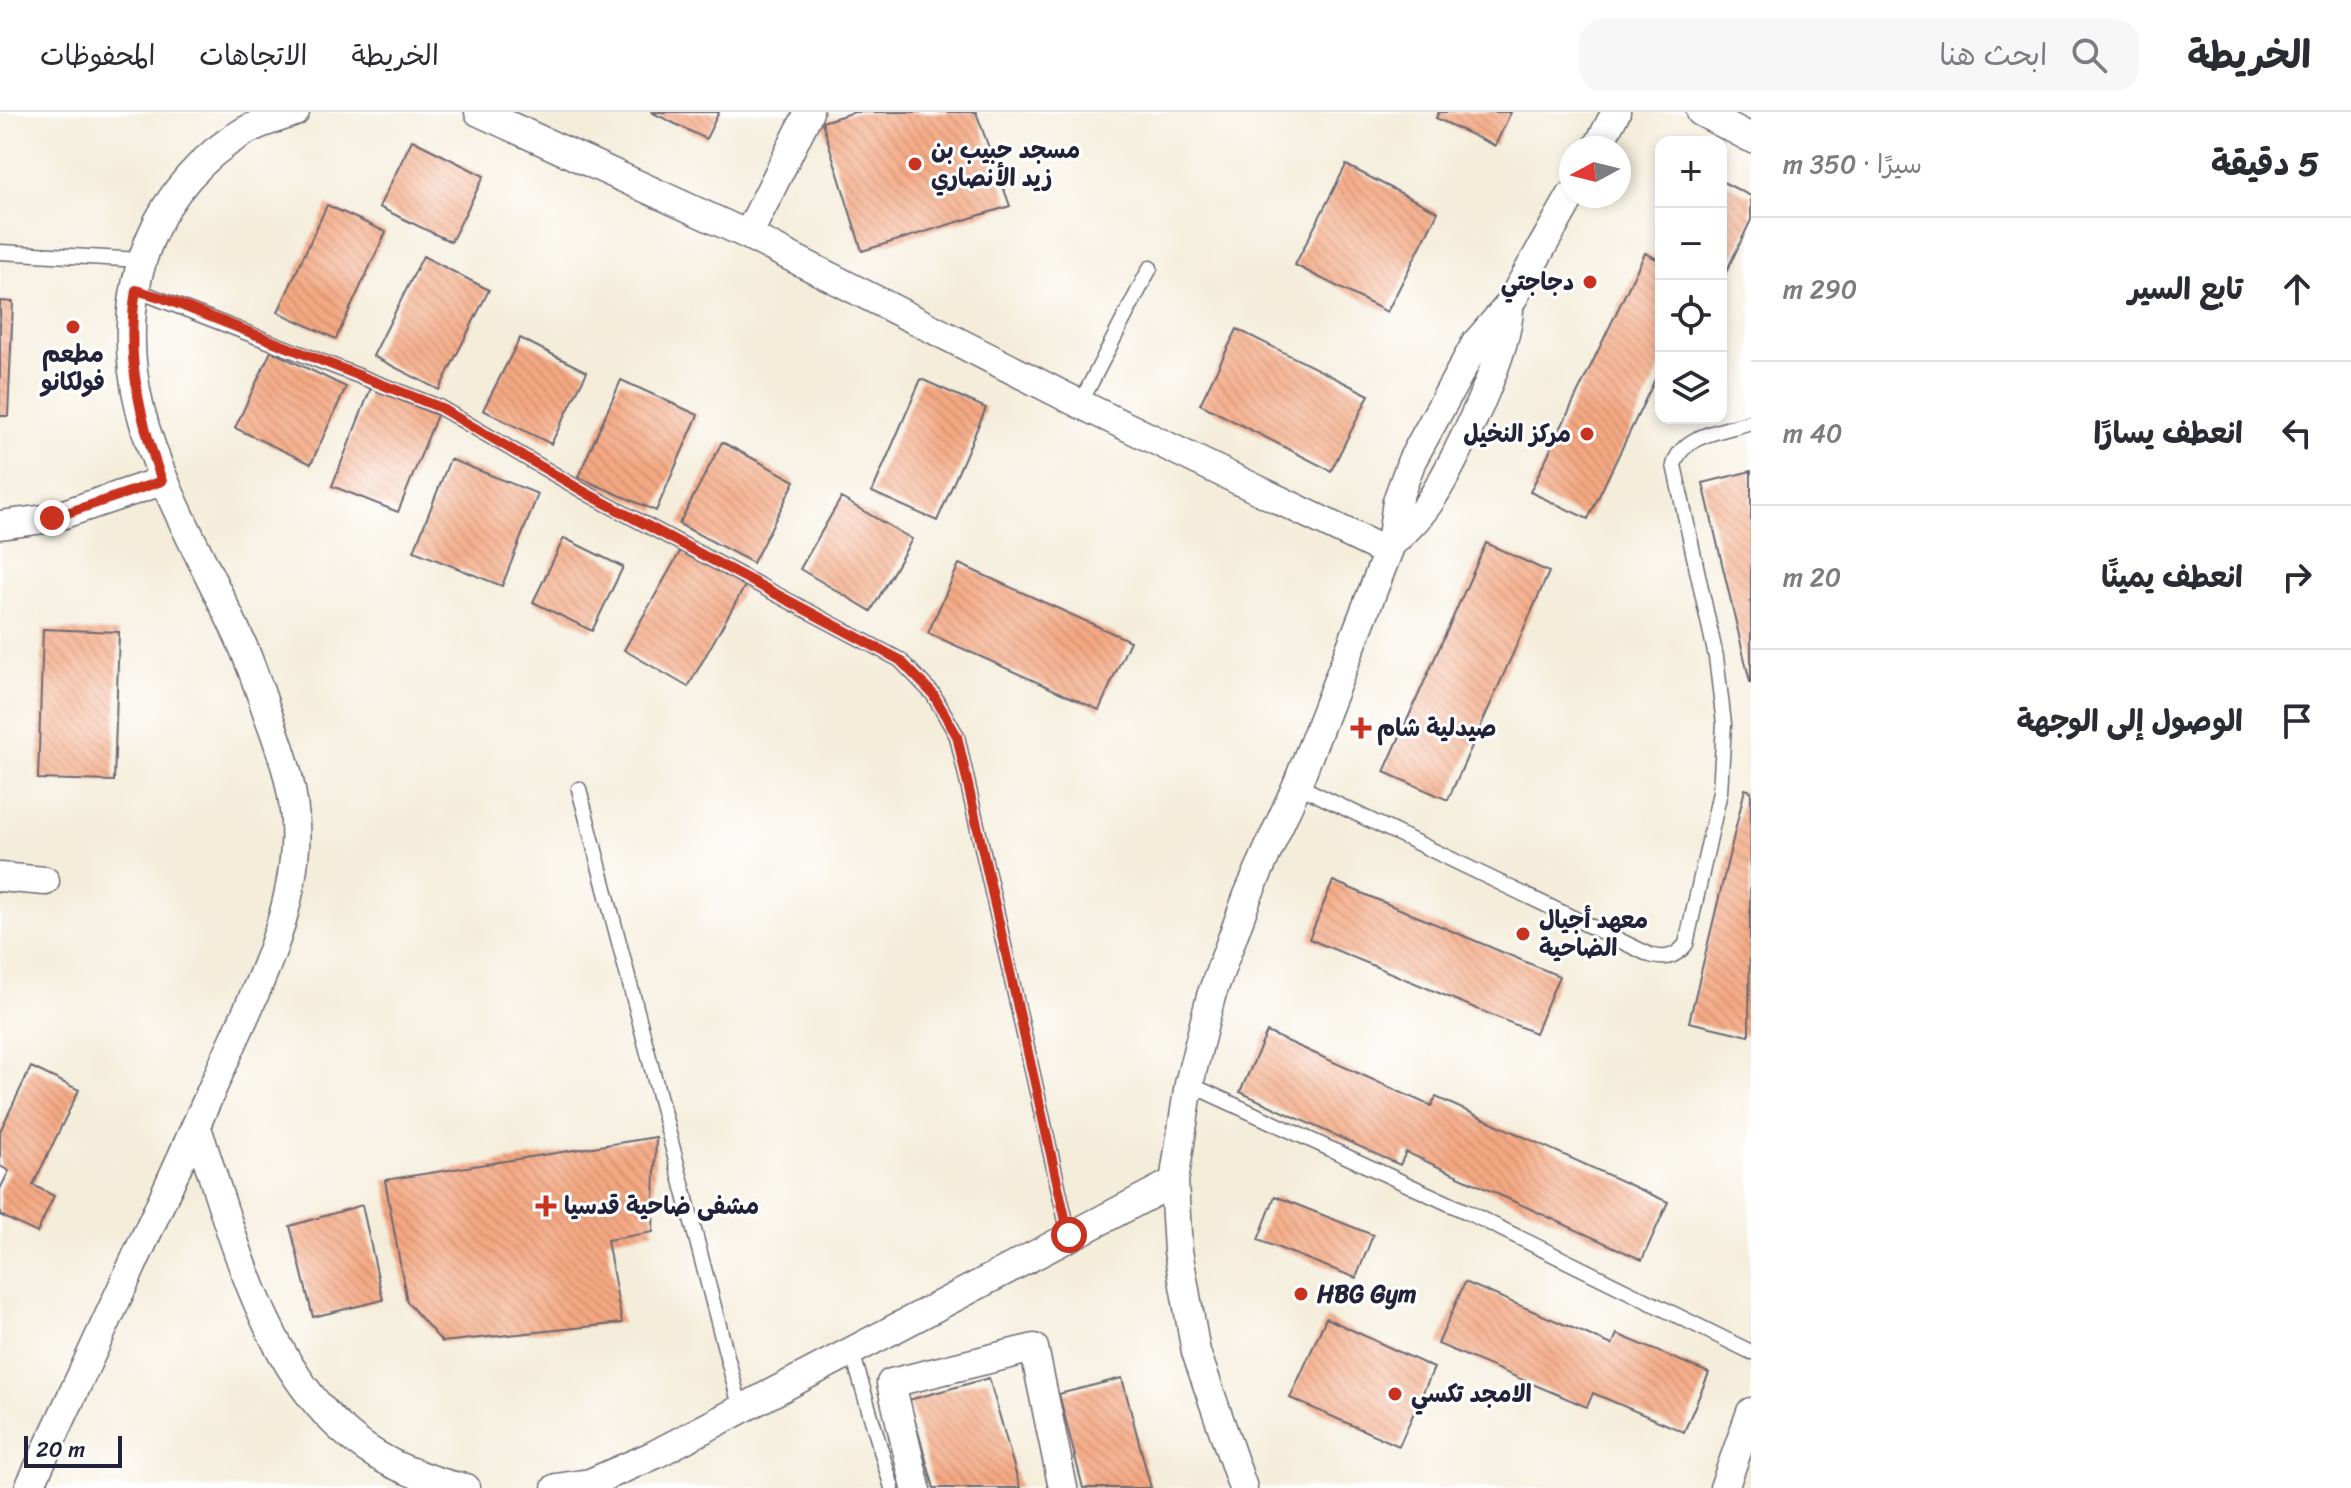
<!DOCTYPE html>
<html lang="ar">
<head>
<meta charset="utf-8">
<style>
  :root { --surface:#fff; --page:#f7f7f7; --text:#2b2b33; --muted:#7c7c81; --line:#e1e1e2 }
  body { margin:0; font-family:Sriracha,"Playpen Sans Arabic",sans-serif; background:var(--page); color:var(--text); direction:rtl }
  .controls { position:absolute; right:24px; top:24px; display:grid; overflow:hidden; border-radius:16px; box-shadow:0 4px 12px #0003 }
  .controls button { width:72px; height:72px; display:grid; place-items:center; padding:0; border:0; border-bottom:2px solid var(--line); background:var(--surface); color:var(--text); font:40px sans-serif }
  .compass { position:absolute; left:1559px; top:24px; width:72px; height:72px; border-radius:50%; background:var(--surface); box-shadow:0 4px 12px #0003; rotate:263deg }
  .scale { position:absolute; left:24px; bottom:20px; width:98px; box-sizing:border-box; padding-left:8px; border:4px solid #22223b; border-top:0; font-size:22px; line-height:28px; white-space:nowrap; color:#22223b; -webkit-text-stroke:6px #fff; paint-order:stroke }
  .stop { position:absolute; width:24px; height:24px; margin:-18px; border:6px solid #c8321e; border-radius:50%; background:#fff }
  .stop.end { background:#c8321e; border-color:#fff; box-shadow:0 2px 8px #0008 }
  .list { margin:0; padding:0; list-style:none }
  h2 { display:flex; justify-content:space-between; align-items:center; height:104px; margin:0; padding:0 32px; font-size:34px }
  h2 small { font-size:26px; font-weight:400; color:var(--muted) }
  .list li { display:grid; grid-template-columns:52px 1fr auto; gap:24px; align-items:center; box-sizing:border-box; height:144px; padding:0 32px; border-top:2px solid var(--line) }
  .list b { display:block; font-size:30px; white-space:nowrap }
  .list em { font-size:26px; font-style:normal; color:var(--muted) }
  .icon { flex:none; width:44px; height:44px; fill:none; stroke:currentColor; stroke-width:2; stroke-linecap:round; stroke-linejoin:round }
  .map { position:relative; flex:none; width:1751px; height:1376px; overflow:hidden; direction:ltr }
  header { display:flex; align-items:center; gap:48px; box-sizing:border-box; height:112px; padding:0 40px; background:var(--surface); border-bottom:2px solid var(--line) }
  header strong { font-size:38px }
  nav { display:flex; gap:44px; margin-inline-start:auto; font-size:28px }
  .search { width:560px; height:72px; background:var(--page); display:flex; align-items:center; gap:20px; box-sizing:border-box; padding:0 28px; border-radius:24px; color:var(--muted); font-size:30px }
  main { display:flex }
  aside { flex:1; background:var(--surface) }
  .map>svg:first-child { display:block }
  .building { fill:url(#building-back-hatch) }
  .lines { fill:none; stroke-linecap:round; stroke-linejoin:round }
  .lane-casing { stroke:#6c6973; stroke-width:17 }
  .street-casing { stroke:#6c6973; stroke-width:31 }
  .lane { stroke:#fff; stroke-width:14 }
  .street { stroke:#fff; stroke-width:28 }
  .route { stroke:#c8321e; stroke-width:10 }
  .poi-dot { fill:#c8321e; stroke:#fff; stroke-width:3 }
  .labels { text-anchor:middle; stroke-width:6; stroke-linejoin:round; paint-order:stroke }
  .poi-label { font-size:24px; font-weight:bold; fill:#22223b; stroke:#fff; text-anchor:start }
</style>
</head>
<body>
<header>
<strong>الخريطة</strong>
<div class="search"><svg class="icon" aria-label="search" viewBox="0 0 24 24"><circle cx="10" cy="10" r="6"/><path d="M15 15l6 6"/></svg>ابحث هنا</div>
<nav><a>الخريطة</a><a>الاتجاهات</a><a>المحفوظات</a></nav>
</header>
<main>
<aside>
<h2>5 دقيقة<small>سيرًا · 350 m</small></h2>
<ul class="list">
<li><svg class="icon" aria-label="ahead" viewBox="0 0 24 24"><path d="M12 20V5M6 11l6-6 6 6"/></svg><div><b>تابع السير</b></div><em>290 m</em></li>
<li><svg class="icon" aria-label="left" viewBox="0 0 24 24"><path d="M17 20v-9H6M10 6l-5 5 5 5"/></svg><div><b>انعطف يسارًا</b></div><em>40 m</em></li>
<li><svg class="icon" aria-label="right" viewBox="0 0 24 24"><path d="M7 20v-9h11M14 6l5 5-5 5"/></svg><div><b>انعطف يمينًا</b></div><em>20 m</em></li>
<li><svg class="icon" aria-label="arrive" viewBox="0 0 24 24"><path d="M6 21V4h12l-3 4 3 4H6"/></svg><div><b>الوصول إلى الوجهة</b></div></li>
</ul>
</aside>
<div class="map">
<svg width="1751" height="1376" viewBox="0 0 1751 1376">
  <defs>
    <pattern id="building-back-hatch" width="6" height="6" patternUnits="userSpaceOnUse" patternTransform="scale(2)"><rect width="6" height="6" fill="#f4a882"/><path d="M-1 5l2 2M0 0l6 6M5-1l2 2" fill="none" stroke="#d19071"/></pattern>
  </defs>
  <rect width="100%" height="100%" fill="#fff"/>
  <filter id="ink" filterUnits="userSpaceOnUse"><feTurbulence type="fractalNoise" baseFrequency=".0125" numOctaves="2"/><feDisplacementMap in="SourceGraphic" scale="16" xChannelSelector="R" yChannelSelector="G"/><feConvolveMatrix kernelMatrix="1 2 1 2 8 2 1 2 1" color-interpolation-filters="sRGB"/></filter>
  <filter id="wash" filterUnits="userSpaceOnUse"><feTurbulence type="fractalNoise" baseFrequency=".006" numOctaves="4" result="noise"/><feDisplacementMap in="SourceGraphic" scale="32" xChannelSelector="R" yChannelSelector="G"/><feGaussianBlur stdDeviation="1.8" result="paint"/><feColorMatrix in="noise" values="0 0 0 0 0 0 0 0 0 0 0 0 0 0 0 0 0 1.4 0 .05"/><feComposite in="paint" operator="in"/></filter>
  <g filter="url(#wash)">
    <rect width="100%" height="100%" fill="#f4edda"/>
    <g id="blocks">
      <path class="building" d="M651,0H719L706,27Z
        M855,0H976L1010,94L862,139L822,10Z
        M1439,0H1511L1495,34L1436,6Z
        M412,28L484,64L451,130L379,95Z
        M1346,53L1438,100L1387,200L1295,153Z
        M1721,69L1751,84V108L1721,171Z
        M327,93L386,120L336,227L278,200Z
        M1645,141L1659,148L1661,143V255L1588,407L1530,380Z
        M423,144L489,178L439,278L373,244Z
        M0,189L13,190L8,304H0Z
        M1237,217L1369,283L1331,359L1200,292Z
        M520,226L587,260L551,332L483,298Z
        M271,239L346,275L311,352L235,316Z
        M921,267L986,296L937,409L872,380Z
        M621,268L698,303L656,399L578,365Z
        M371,276L437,303L398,400L332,374Z
        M722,330L795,369L753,451L679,412Z
        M450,347L538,382L502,474L414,439Z
        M1751,359V570H1750L1703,371Z
        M841,386L912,427L871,499L800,457Z
        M564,426L623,455L592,519L533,490Z
        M1486,431L1549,460L1448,688L1384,660Z
        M681,438L745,474L688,575L624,538Z
        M959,452L1130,529L1099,598L928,521Z
        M43,517L119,520L114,669L38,667Z
        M1745,677L1751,679L1749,924L1689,910Z
        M1333,769L1559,864L1535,921L1309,827Z
        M1267,920L1431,994L1436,985L1668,1090L1642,1148L1406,1040L1400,1053L1240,980Z
        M31,955L79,978L33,1073L54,1084L37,1121L0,1103V1077L9,1059L0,1054V1019Z
        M656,1025L653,1120L607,1128L622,1211L442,1230L407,1190L385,1068Z
        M1275,1084L1373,1123L1356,1166L1258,1128Z
        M362,1093L383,1188L313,1205L290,1114Z
        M1465,1170L1612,1233L1617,1222L1709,1261L1684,1320L1593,1281L1587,1295L1438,1232Z
        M1326,1206L1434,1256L1399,1334L1290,1286Z
        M989,1266L1020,1376H934L909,1288Z
        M1122,1266L1151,1376H1083L1059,1282Z"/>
    </g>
  </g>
  <g filter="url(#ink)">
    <use href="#blocks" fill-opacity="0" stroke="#6c6973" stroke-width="2"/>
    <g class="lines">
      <defs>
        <path id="lane" d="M0,140L141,148
          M136,178L439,295L588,382L900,548L933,582L957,624L1069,1123
          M1080,292L1150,156
          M1297,673L1650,843C1665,848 1676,845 1686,832L1720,680L1724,612L1716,545L1674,353C1682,322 1724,319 1751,310
          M579,677L741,1298
          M1189,972L1465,1099L1751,1240
          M852,1240L892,1376"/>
        <path id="street" d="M479,0L748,123L1080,292L1387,440
          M1701,0L1751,26
          M1597,36L1616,0
          M748,123L809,0
          M0,413L52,406L162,369
          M1391,432C1406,418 1421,404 1432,386C1456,349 1511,234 1509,193
          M0,765L45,769
          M196,1013C240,1140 273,1309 414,1361C431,1367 447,1374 466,1376
          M29,1376C92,1240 156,1105 216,968C249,892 290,819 295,735C298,687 284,645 267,600C258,574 249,546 237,521C180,396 91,270 150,127C168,83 203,43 245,19C260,10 279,6 295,0
          M556,1376L590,1371L654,1343L1174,1070
          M916,1376L891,1271L1034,1236L1063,1376
          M1243,1376L1196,1240L1178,1139L1174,1070L1189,972L1211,884L1248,783L1297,673L1391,432L1397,389L1412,348L1476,231L1509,193L1571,84
          M1724,1376L1751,1300"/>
      </defs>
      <use href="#lane" class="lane-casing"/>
      <use href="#street" class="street-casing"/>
      <use href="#lane" class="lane"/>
      <use href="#street" class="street"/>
    </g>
  </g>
  <g class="lines" filter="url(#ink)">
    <path class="route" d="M52,406L162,369C140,308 125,244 136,178L163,186L439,295L588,382L900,548L933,582L957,624L1069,1123"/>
  </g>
  <g class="poi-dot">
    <circle cx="915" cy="52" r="8"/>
    <circle cx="1590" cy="170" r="8"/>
    <circle cx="73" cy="215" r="8"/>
    <circle cx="1587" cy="322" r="8"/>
    <path d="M1357 604h8v8h8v8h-8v8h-8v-8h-8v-8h8z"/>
    <circle cx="1523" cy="822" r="8"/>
    <path d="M542 1082h8v8h8v8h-8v8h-8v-8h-8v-8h8z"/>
    <circle cx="1301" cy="1182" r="8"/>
    <circle cx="1395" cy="1282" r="8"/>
  </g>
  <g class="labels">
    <g class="poi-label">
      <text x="931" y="46">مسجد حبيب بن<tspan x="931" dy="28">زيد الأنصاري</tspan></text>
      <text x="1574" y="178" text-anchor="end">دجاجتي</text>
      <text x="73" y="250" text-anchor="middle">مطعم<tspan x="73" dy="28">فولكانو</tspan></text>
      <text x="1571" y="330" text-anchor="end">مركز النخيل</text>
      <text x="1377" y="624">صيدلية شام</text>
      <text x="1539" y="816">معهد أجيال<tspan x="1539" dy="28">الضاحية</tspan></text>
      <text x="564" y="1102">مشفى ضاحية قدسيا</text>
      <text x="1317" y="1190">HBG Gym</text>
      <text x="1411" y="1290">الامجد تكسي</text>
    </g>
  </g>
</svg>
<div class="controls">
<button>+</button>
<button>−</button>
<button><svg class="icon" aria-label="locate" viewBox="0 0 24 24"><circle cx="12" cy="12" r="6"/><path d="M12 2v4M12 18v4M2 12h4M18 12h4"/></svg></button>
<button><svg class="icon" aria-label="layers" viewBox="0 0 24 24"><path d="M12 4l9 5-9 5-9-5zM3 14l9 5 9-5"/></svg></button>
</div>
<svg class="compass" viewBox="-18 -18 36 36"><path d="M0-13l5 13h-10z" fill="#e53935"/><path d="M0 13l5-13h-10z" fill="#7c7c81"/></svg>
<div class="scale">20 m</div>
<div class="stop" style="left:1069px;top:1123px"></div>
<div class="stop end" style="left:52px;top:406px"></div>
</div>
</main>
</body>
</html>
